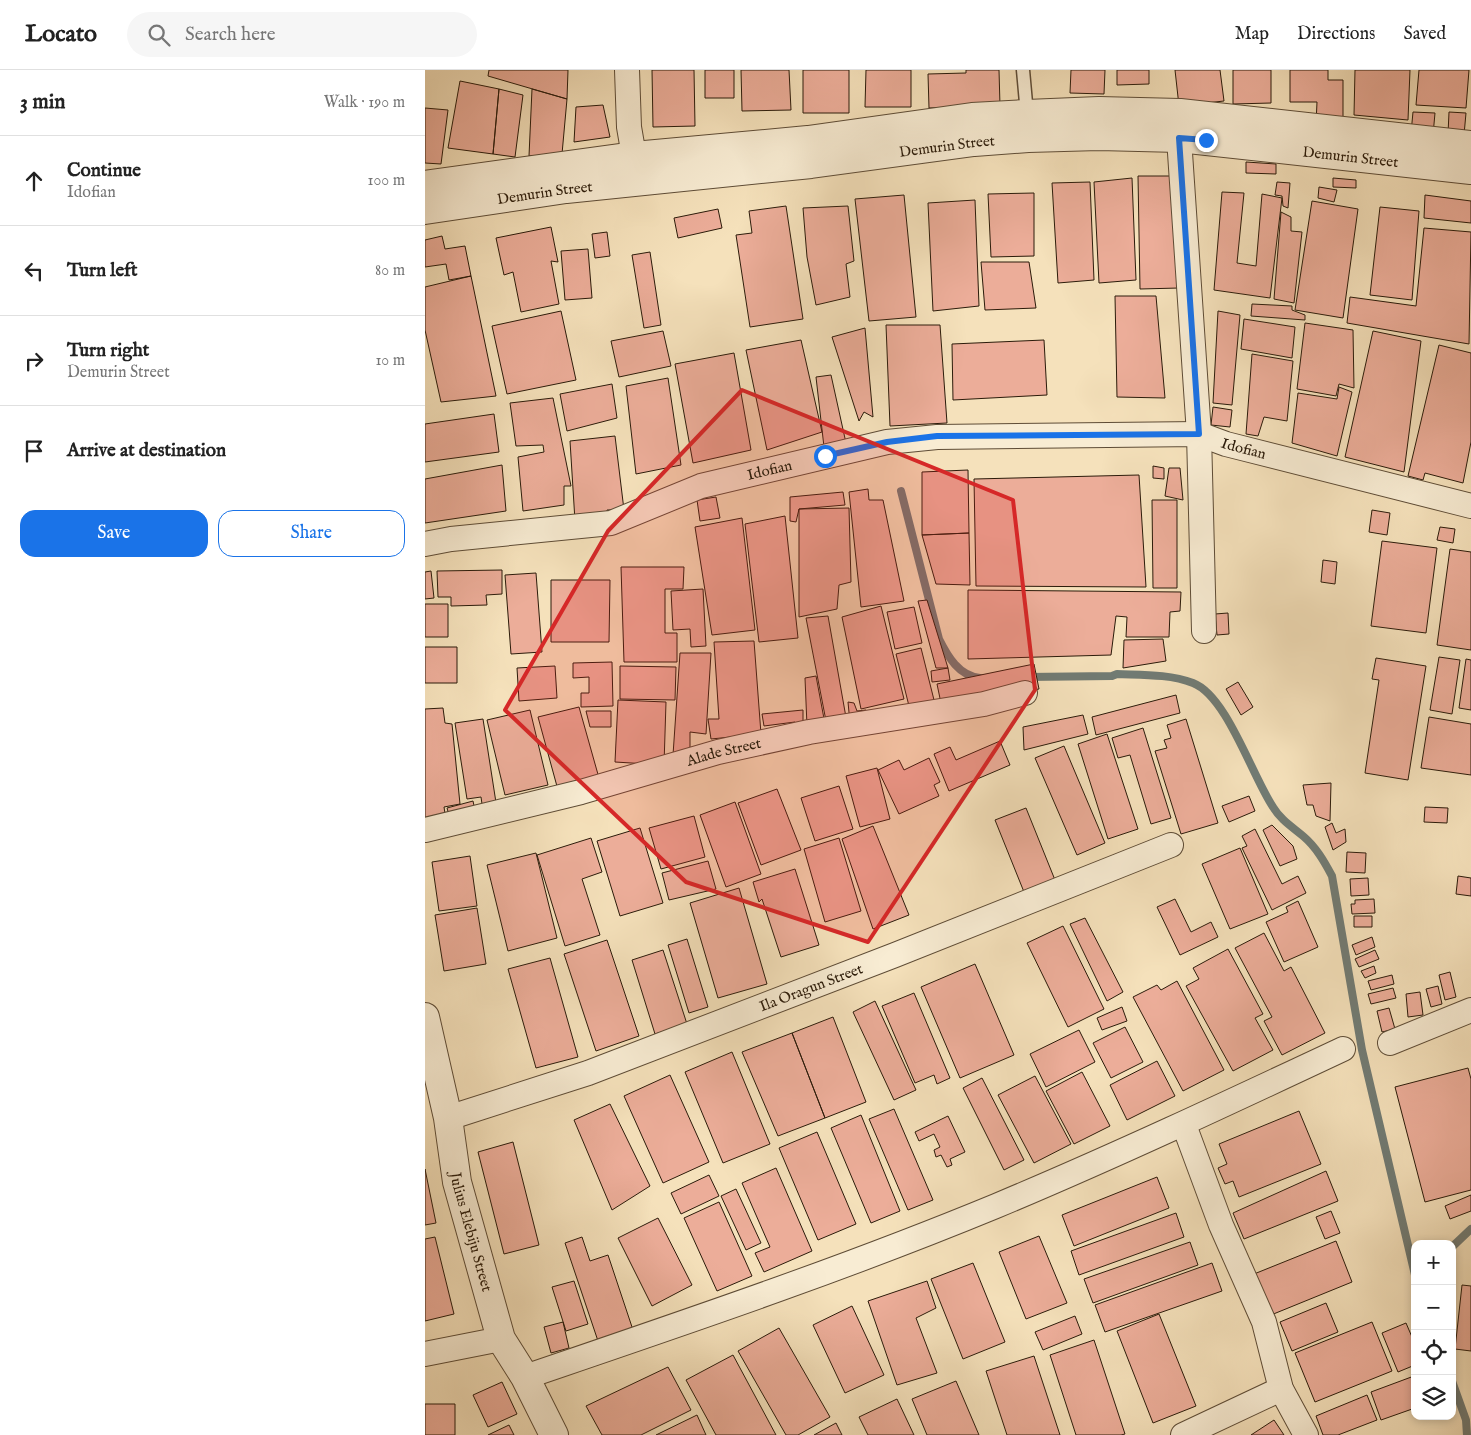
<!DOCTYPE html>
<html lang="en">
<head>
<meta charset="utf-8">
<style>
  :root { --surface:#fff; --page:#f6f6f6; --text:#222; --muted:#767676; --line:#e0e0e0; --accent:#1a73e8 }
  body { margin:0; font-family:"IM FELL English",serif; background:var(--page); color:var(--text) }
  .controls { position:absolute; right:15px; bottom:15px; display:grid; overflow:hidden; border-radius:10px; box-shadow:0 2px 8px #0003 }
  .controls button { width:45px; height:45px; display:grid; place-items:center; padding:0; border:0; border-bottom:1px solid var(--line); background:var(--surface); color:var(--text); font:25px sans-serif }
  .stop { position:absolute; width:15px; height:15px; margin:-11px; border:4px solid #1a73e8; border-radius:50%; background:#fff }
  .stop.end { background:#1a73e8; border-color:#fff; box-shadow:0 1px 5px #0008 }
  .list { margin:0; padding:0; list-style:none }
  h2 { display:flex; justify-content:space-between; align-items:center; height:65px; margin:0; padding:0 20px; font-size:21px }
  h2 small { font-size:16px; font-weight:400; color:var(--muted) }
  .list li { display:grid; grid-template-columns:32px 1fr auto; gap:15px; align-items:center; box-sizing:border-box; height:90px; padding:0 20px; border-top:1px solid var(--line) }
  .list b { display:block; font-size:19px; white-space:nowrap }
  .list p { margin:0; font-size:16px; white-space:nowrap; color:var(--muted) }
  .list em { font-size:16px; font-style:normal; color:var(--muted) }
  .actions { display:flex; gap:10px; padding:15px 20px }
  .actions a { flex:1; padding:11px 0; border:1px solid var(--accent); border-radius:15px; text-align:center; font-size:18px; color:var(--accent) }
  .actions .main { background:var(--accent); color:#fff }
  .icon { flex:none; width:28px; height:28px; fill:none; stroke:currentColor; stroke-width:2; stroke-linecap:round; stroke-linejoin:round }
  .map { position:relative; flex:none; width:1046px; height:1365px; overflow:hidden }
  header { display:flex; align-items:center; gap:30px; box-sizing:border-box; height:70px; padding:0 25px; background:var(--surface); border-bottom:1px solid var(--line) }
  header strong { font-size:24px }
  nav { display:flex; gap:28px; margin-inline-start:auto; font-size:18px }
  .search { width:350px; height:45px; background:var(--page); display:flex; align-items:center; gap:12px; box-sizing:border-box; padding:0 18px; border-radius:28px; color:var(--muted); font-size:19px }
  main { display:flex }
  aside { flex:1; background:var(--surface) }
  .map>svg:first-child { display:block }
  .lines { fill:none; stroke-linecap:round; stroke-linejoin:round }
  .stream { stroke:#717b74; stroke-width:8 }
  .building { fill:#ecad99; stroke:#2b1b0a }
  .service-casing { stroke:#5e4c36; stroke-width:15 }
  .minor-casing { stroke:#5e4c36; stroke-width:26 }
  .tertiary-casing { stroke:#5e4c36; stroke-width:30 }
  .service { stroke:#f8ecd3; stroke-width:12 }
  .minor { stroke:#f8ecd3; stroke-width:24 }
  .tertiary { stroke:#f8ecd3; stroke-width:28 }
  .route { stroke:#1a73e8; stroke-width:6 }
  .marked { fill:#d62828; fill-opacity:0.2; stroke:#d62828; stroke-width:4; stroke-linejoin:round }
  .labels { text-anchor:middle; stroke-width:4; stroke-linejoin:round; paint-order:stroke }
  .street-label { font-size:15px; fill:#2b1b0a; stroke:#f8ecd3 }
</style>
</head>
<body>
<header>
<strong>Locato</strong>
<div class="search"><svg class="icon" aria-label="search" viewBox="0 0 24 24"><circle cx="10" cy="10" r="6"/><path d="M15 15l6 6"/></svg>Search here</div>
<nav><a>Map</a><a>Directions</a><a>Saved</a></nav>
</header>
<main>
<aside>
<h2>3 min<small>Walk · 190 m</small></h2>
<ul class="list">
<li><svg class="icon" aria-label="ahead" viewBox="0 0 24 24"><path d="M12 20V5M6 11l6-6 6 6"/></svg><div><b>Continue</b><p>Idofian</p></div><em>100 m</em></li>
<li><svg class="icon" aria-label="left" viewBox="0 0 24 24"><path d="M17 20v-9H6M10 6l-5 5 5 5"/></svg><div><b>Turn left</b></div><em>80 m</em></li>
<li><svg class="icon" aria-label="right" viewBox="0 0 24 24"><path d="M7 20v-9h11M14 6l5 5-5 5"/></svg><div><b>Turn right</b><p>Demurin Street</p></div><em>10 m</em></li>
<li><svg class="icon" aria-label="arrive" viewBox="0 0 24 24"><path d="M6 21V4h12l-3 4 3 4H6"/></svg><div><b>Arrive at destination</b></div></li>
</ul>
<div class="actions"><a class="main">Save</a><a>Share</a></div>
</aside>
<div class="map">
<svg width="1046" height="1365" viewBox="0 0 1046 1365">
  <rect width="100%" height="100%" fill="#f5e1bb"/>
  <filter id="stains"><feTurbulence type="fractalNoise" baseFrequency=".004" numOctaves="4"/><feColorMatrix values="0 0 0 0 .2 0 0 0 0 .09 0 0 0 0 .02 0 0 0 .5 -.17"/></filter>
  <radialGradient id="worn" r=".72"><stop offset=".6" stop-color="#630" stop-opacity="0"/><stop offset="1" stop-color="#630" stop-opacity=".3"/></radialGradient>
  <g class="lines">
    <path class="stream" d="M476,421L514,569C523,587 534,606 555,608
      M602,607L687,606L692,604C717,605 745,604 768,613C802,626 827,706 848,737C856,750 866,756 878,766C891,777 899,791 907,806L937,980L990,1205
      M1027,1177L1046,1159
      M1027,1311L1041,1350L1042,1365"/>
  </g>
  <path class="building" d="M64,0H143L142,29L63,6Z
    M227,0H269L270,56L228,57Z
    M280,0H309V28H280Z
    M316,0H364L366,40L317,41Z
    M378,0H424V43H378Z
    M441,0H486V37H440Z
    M541,0H574L575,36L504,38L503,4L541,3Z
    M646,0H680L679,24L645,23Z
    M692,0H724V14L692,15Z
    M750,0H795L799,31L754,36Z
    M808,0H846V33L808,34Z
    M865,0H903V10H918V54H891L892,32H865Z
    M930,0H985L983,50L929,45Z
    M994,0H1044L1041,38L991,35Z
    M35,11L74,19L68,84L23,78Z
    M74,19L98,25L90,87L68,84Z
    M107,19L142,29L137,84L104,86Z
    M178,35L185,67L149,72L151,37Z
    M0,38L23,40L16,94L0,93Z
    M988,42L1010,43L1008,65L986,63Z
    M1024,42L1041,43L1039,65L1023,64Z
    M821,92L851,94V104L821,103Z
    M713,106H752L754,218L715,219Z
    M707,108L711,210L674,213L669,112Z
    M908,108L931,110V118L908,117Z
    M665,112L669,210L633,213L627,113Z
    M852,112L865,113L863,138L858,136L857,126L850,125Z
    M894,117L912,120L909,132L893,128Z
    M797,122L819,123L812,193L831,196L837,124L857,128L845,228L789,220Z
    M609,123V186L566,187L563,124Z
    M479,125L491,247L444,251L430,129Z
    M1000,125L1046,131V153L999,148Z
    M550,130L554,236L508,241L503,133Z
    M887,131L933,139L918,248L870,240Z
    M361,136L378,249L325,257L311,165L327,163L324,141Z
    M423,136L429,191L421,194L425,227L391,235L382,187L378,138Z
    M955,137L994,141L987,230L945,225Z
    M293,139L297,158L253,168L249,148Z
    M856,142L866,147V161L877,162L869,233L849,229Z
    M126,157L133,192L126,191L134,234L96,242L88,202L79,205L71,168Z
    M999,158L1046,162L1044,274L922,253L925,227L991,236Z
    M182,162L185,186L170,188L167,164Z
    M17,166L20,179L40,176L46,206L24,210L21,194L0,197V170Z
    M163,179L167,228L140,230L136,181Z
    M225,182L236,255L219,258L207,185Z
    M556,192H604L611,238L560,240Z
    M46,206L71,326L16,332L0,260V217Z
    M690,226H731L740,328L692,327Z
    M827,234L867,236V240L880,245V250L826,246Z
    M136,241L151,310L82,324L67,256Z
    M793,241L815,245L807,335L788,333Z
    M819,249L870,257L867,288L816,279Z
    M880,253L928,260L929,318L914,314L911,326L872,319Z
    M461,255H515L522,353L465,356Z
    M440,258L448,347L439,342L434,351L407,267Z
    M238,261L246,296L194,307L186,271Z
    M948,261L996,271L979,402L920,387Z
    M376,270L397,362L342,380L321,280Z
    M619,270L622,325L528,330L527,274Z
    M1014,275L1046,283V372L1038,413L1000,403L998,410L983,406Z
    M309,283L326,380L268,393L250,294Z
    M827,284L868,291L862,351L839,347L833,366L821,364Z
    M406,305L421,373L399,377L391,307Z
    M243,308L256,395L211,404L201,316Z
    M187,314L192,348L142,361L135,324Z
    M914,317L927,322L912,386L867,373L873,323L912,329Z
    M128,328L146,416H139V435L98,441L93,387L119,382L118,375L91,376L85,333Z
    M788,337L807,340L805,357L786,355Z
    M69,344L74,382L0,392V354Z
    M190,366L199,440H182L183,451H150L145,371Z
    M77,395L81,441L0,453V409Z
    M728,396L739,398V409L728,408Z
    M744,398H755L758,430L740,426Z
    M543,400L544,463L497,465V402Z
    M714,405L721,517L551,516L549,409Z
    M443,419L444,430H458L479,531L436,537L424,422Z
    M418,422L420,435L374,439L371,452L365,451V427Z
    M291,427L295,448L275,451L272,430Z
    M727,430H752V518H728Z
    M424,438L426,512L414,515L412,539L374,547V439Z
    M947,440L965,443L962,465L944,462Z
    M360,446L373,568L334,572L320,454Z
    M317,448L330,560L287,565L270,457Z
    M1015,457L1030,459L1028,473L1012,470Z
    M544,463L545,515L511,514L497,465Z
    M957,471L1012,478L1001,563L946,556Z
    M1025,479L1046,482V580L1012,575Z
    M898,490L912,492L910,514L896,512Z
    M196,497H259L258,519H240V563H252V592H199Z
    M77,500V524L61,525L62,535L26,536V527H13L12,501Z
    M6,501L9,528L0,529V502Z
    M111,503L117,582L86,584L80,505Z
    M126,510H185L184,572H126Z
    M278,519L281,576L266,577L265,559L248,560L246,521Z
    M543,520L756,522L755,541L745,542L744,567H701L702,547L691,546L686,585L543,589Z
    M502,530L523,598H511L493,531Z
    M0,534H23V567H0Z
    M456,536L479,629L436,639L417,547Z
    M489,537L497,573L470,579L462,542Z
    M803,543L804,564L792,565L790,544Z
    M403,546L422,653L402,656L381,548Z
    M738,569L741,591L698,598L699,570Z
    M329,571L336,664L286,669L283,649H294L289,572Z
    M0,577H32V613H0Z
    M496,578L511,638L486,644L471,584Z
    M255,583H286L281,664L265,662V685H248Z
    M1014,587L1035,590L1027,644L1005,640Z
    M951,588L1001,596L983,710L940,703L954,610L947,609Z
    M1041,589L1046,590V640L1034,638Z
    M187,592L188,636L156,637V623H164V607L148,608V593Z
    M609,594L614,619L517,638L512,614Z
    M130,596L132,628L94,631L92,598Z
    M195,596L251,597L250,630L195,629Z
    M523,598L525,610L507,612L506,601Z
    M391,606L400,654L382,656L380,608Z
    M813,612L828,637L816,645L801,619Z
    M751,625L755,643L671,665L667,647Z
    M193,630L241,632L239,695L190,692Z
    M423,632L429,633L432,641L441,640L442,651L425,653Z
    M154,637L174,708L133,720L113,647Z
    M18,638L20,653L27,654L35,734L19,737L21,750L0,754V639Z
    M105,640L123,715L80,725L62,650Z
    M378,640V660L371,661L370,652L339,656L337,644Z
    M161,641H186V657H165Z
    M658,645L663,664L599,680L598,657Z
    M1004,647L1046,654V705L996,698Z
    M58,649L72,739L58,741L56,727L42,729L30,653Z
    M761,649L793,753L756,764L730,681L742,678L739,670L746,668L742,655Z
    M718,658L746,748L726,754L705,685L693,688L687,668Z
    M682,664L713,759L683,769L653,674Z
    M575,671L585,695L524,721L509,684L525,677L531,690Z
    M639,676L680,773L652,785L610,688Z
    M504,688L515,712L509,715L514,726L474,744L453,700L474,690L479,700Z
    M452,698L465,749L435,757L421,706Z
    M906,713L905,751L891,746L888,735H882L878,715Z
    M414,716L428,759L390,771L376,728Z
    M352,719L376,780L336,795L313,733Z
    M824,726L830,741L804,752L797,736Z
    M48,731L51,745L26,752L22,738Z
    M310,732L336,804L301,817L275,745Z
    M1000,737L1023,738L1022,753L999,752Z
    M601,738L630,810L599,822L570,750Z
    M269,746L280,787L236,799L224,758Z
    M907,753L911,763L920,759L921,772L908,780L900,757Z
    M847,755L868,776L872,789L855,796L838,760Z
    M448,756L484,845L448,859L417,769Z
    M215,758L238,833L195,846L172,771Z
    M830,759L857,814L873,806L881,823L847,840L817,778L822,776L817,766Z
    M166,768L177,802L157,809L175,865L140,876L112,785Z
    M414,768L436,841L400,852L379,779Z
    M815,778L843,844L805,859L777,794Z
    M922,782L941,783L940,803L921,802Z
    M111,783L132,868L83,881L62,795Z
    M45,786L52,836L14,841L7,792Z
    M283,791L291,819L244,830L237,803Z
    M370,799L394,875L356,887L337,829L334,832L328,812Z
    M1033,806L1046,808V826L1031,824Z
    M943,808L944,825L926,826L925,809Z
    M314,818L342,914L293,928L265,833Z
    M750,829L766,862L786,852L793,867L755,885L732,837Z
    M949,829L950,843L927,844L926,834H930V830Z
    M873,831L893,877L859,892L841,852L863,842L861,837Z
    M52,838L61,894L19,901L10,845Z
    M929,846H947V857H929Z
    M660,848L698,922L682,931L645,854Z
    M638,856L679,939L643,957L602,873Z
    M839,863L859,901L866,897L900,963L857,985L839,951L847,947L810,878Z
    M947,867L950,877L931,885L927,875Z
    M262,869L283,937L264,943L243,875Z
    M182,870L214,966L171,981L139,884Z
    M803,879L838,944L830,948L848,980L808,1001L761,916L774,909L768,898Z
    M238,880L262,954L230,964L207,890Z
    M950,880L954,889L934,897L930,889Z
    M125,888L153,987L111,998L83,899Z
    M550,894L589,985L535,1008L496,917Z
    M949,896L951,903L940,908L936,901Z
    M1025,902L1031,927L1020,930L1014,905Z
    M967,905L969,914L946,920L943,911Z
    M752,911L799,1000L758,1021L708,927L732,915L736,920Z
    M1013,916L1017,934L1006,937L1001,919Z
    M968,918L971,928L946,934L943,924Z
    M995,922L998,945L983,947L981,924Z
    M489,923L525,1008L512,1014L509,1005L490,1013L457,936Z
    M450,931L491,1020L469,1030L428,942Z
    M697,937L702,951L677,960L672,948Z
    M964,938L970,959L957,962L952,941Z
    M408,947L441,1032L400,1048L367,963Z
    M700,957L718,992L686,1008L668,973Z
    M654,960L670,992L621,1017L605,984Z
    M367,963L400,1048L353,1066L317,982Z
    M307,982L345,1074L298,1093L260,1002Z
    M732,991L750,1026L702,1050L685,1015Z
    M1043,998L1046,1009V1120L1000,1132L970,1017Z
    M657,1002L685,1056L649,1074L621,1021Z
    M245,1005L284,1092L238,1113L199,1026Z
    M610,1006L646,1074L609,1093L573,1025Z
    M557,1008L599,1090L579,1100L538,1018Z
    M185,1034L225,1116L187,1140L149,1050Z
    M469,1039L508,1130L483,1140L444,1049Z
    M874,1041L896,1094L814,1127L808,1111L800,1114L793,1098L802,1094L794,1074Z
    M436,1045L475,1141L446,1153L406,1058Z
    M523,1046L540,1082L525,1089L527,1095L522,1097L516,1085L511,1087L509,1080L515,1077L509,1064L494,1071L490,1062Z
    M392,1062L431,1154L393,1170L354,1078Z
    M88,1072L114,1175L79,1184L53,1082Z
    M351,1098L387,1181L339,1202L330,1183L345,1177L317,1113Z
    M0,1099L11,1153L0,1155Z
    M901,1101L913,1131L819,1169L808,1143Z
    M284,1105L294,1126L256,1144L246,1123Z
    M732,1107L744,1138L649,1176L637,1145Z
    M311,1119L336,1173L321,1180L296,1126Z
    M1046,1125V1141L1025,1149L1020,1136Z
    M294,1132L327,1206L292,1221L259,1148Z
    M906,1141L915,1163L900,1169L891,1147Z
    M751,1143L759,1167L654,1205L646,1181Z
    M233,1148L267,1215L227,1236L193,1168Z
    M614,1166L642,1233L601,1249L574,1182Z
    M10,1167L29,1244L0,1251V1169Z
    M157,1167L165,1191L183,1185L208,1260L173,1271L140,1173Z
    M911,1171L927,1212L846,1245L829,1204Z
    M765,1172L773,1195L668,1233L659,1209Z
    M548,1193L580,1272L538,1289L506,1209Z
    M787,1193L797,1221L680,1262L670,1235Z
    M149,1211L163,1254L141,1261L127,1217Z
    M502,1211L511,1238L491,1248L512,1303L472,1315L443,1231Z
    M1037,1215L1046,1216V1281L1030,1279Z
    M901,1233L913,1262L867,1281L855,1252Z
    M427,1236L459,1305L420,1323L388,1255Z
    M734,1244L771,1336L728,1353L692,1261Z
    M650,1246L657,1264L618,1280L610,1262Z
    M138,1252L144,1278L126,1283L119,1257Z
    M947,1252L967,1301L890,1332L870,1283Z
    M981,1253L990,1274V1295L973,1302L957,1263Z
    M354,1258L405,1347L373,1365H361L313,1281Z
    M669,1270L700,1364L696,1365H651L625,1285Z
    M308,1285L351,1365H291L261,1310Z
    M609,1286L635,1365H582L561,1301Z
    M243,1297L266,1340L216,1365H177L161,1336Z
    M989,1306L990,1338L956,1350L946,1322Z
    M531,1311L554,1365H502L487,1329Z
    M77,1312L92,1344L63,1357L48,1325Z
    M942,1325L952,1350L913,1365H898L891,1346Z
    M472,1329L489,1365H443L434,1347Z
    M0,1334H30V1365H0Z
    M272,1345L281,1365H231Z
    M849,1350L859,1365H826Z
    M411,1353L417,1365H389Z
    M84,1355L89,1365H63Z"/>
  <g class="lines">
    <defs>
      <path id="service" d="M598,0L602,44"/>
      <g id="minor">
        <path d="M202,0L204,57L209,86"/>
        <path d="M754,68L774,364L779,561"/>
        <path id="s1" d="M0,474L26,469L186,453L276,416L462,372L512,367L774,364L801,374L1046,436"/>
        <path id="s2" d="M0,760L156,722L293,682L384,662L559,634L600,623"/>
        <path d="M965,973L1046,940"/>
        <path id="s3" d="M23,1048L163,1003L470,885L746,775"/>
        <path d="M759,1055L796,1155L839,1252L856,1319L881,1365"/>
        <path d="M0,1284L76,1269"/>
        <path d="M100,1307C258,1253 416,1200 571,1136C688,1087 803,1033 918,979"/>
        <path d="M758,1365L856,1319"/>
      </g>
      <g id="tertiary">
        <path d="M0,115L209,86L383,70L547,47L602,44L674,41L755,43L1046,75"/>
        <path id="s4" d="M0,140L141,119L386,94L549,72L603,68L674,66L754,68L1046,100"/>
        <path id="s5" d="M0,947L23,1048L32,1112L76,1269L100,1307L129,1365"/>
      </g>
    </defs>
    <use href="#service" class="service-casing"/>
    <use href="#minor" class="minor-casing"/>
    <use href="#tertiary" class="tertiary-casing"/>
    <use href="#service" class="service"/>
    <use href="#minor" class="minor"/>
    <use href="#tertiary" class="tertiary"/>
  </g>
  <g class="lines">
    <path class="route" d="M400,386L462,372L512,366L774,364L754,68L781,70"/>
  </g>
  <path class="marked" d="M317,320L588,430L610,620L443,872L261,812L80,640L183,461Z"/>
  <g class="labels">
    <g class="street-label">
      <text dy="5" stroke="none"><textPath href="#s4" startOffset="526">Demurin Street</textPath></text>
      <text dy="5" stroke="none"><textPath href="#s4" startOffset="931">Demurin Street</textPath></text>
      <text dy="5" stroke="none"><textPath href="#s4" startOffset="121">Demurin Street</textPath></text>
      <text dy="5" stroke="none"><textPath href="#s1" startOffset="835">Idofian</textPath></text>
      <text dy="5" stroke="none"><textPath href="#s1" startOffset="355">Idofian</textPath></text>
      <text dy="5" stroke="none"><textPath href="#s2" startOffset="309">Alade Street</textPath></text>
      <text dy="5" stroke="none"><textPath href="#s3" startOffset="386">Ila Oragun Street</textPath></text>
      <text dy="5" stroke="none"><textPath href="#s5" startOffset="220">Julius Elebiju Street</textPath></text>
    </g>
  </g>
  <rect width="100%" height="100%" filter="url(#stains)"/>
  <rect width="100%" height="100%" fill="url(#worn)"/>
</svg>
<div class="controls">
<button>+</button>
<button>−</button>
<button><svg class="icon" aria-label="locate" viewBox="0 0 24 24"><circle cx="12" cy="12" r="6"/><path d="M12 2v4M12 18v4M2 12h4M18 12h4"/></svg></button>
<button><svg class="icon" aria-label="layers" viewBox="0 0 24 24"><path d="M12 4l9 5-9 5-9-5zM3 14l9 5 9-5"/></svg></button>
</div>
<div class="stop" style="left:400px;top:386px"></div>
<div class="stop end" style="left:781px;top:70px"></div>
</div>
</main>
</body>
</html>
